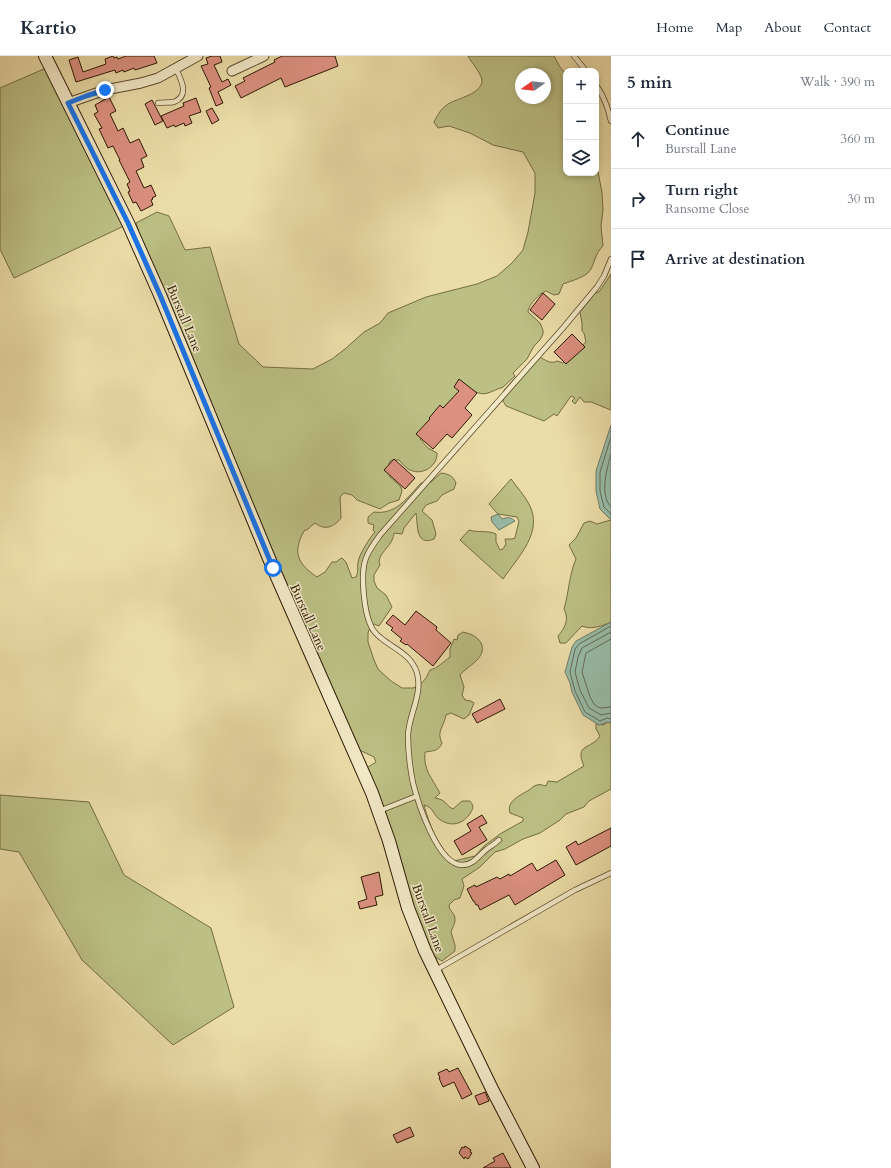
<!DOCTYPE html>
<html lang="en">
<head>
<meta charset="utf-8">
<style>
  :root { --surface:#fff; --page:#f2f2f3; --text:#1f2937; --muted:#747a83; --line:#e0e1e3 }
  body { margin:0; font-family:Cardo,serif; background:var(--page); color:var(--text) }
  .controls { position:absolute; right:12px; top:12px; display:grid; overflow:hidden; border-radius:8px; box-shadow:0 2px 6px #0003 }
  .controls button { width:36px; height:36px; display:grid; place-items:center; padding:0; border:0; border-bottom:1px solid var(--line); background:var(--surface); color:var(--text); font:20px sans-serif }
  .compass { position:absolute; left:515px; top:12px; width:36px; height:36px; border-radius:50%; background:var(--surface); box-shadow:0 2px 6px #0003; rotate:256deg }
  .stop { position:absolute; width:12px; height:12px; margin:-9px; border:3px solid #1a73e8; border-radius:50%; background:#fff }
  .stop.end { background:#1a73e8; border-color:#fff; box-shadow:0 1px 4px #0008 }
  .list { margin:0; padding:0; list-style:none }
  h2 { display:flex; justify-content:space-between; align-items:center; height:52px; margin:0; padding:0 16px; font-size:17px }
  h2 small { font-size:13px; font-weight:400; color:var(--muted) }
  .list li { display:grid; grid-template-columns:26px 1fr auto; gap:12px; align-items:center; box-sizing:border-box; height:60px; padding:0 16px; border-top:1px solid var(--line) }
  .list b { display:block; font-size:15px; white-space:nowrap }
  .list p { margin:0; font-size:13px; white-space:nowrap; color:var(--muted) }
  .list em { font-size:13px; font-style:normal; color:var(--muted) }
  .icon { flex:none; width:22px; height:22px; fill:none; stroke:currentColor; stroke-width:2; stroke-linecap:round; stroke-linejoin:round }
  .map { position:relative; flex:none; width:611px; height:1112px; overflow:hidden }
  header { display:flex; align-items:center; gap:24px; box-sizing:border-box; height:56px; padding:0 20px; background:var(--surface); border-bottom:1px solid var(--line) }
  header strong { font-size:19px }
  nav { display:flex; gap:22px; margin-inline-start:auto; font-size:14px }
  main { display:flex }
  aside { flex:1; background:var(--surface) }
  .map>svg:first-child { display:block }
  .green { fill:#bcc085; stroke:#756c44; fill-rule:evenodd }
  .water { fill:#98bca8; stroke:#6e7b66 }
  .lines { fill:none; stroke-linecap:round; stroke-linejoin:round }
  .shore { stroke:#636a55; stroke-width:1 }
  .building { fill:#db9080; stroke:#2e1902 }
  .lane-casing { stroke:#5d4a2c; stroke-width:6 }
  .street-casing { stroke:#5d4a2c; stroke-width:11 }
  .secondary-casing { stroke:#2e1902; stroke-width:14 }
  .lane { stroke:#f2e9c7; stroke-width:4.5 }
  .street { stroke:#f2e9c7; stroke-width:9 }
  .secondary { stroke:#f2e9c7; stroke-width:12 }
  .route { stroke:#1a73e8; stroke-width:5 }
  .labels { text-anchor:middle; stroke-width:3; stroke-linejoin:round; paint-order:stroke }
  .street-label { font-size:13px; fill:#2e1902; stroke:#f2e9c7 }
</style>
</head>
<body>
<header>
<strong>Kartio</strong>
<nav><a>Home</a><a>Map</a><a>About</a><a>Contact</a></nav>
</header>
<main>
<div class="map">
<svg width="611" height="1112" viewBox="0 0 611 1112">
  <rect width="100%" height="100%" fill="#ebdda9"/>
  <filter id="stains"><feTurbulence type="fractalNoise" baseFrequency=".005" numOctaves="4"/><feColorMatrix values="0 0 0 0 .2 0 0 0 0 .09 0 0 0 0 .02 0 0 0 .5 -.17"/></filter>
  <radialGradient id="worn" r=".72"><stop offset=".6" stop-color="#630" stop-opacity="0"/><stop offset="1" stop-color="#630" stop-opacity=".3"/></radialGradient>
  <path class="green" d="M468,0H554L560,11L566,18V117H596V106L602,136L603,154L601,170L603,190C595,198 596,203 591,213C587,221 571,225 563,228L559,238L554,239L546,235C540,237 528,249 528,256L540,267L543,274V278L540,284L534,290L527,303L513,317L515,320L502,332H500C484,339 484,340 469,333L424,381L420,383L428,392L437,397C438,410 422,420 410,414C406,412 402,408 399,404H391L389,407L390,418V421L401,431L402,435L399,444L389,447L380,453L357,444L352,439L344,437L340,441L341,462C334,471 325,475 315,467C311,470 308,474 304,475C292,497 298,508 317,521L325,516L332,506H336L340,503L342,502L346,506L352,522L356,521C359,514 357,513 358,506C359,499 370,481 375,476L373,474L374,469L368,467V461L374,456C396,459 407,442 421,427L431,426L441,417C449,418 453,420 456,427L454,433L442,439L437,445L426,449L422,455L432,464L436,478L434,483C415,491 418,468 416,457L404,472L402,478L394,477C394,479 393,482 392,484C389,492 376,500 380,509L374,519V525L377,532L386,539L392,551L379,570L374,568L371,569L368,577V586L374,604L378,613L391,625L402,632H413L420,629L426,622L430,614C438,612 443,606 450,601V593L454,583L457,584L458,579L463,576C471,578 477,580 481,587C488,602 467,610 460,619L464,631L462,639L465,644L471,645L474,647L469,659L464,663L451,657L446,659C444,671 436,675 442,687C439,695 433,695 425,696C423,714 432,722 440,737L435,742C447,744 445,749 453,753L462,745H470C473,749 474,751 471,756C464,768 451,772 439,763C432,757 434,752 424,749C429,768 438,791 454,805L475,800L484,790L500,778L523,765V762L510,757C506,745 521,739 529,734C532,732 533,730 537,729C540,728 542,729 546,730L548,725L557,726L584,710C574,687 591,694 600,680L596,673V667L603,669L608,666L611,667V733L589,745L584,751L566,758L560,764L540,777L523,783L505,793L495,796L480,811L462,823L464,830L460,842L454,844L449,849C449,854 452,855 454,859C457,865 453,870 451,876L455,889V895L442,905L425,895L362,715L376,706L374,701L351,690L160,239L136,167L157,156L169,160L185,194L210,191L239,288L263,311L313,313L332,303L345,293L364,276L380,267L388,257L426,241L477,228L497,220L512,207L523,194L528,176L535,137V117L523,96L493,89L470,77L449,70L438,72L434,66C438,58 442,51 450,47C459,42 481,38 482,25C482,18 471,6 468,0ZM521,18H545V42H521Z
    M46,12L126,169L14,222L0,193V32Z
    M611,218V354L591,346H584L580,341L575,348L572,345L575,342L571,340L557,360L554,358L544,365L506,350L503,345L504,334L516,321L521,320L539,301C545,303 550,309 557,305L563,307L586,286L584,277L582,275V267L580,256L595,237L599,236Z
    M511,423C517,431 524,439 529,448C544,476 518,501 503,523L460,484L469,474C478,477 488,474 496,478V486L500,494L503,493L506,488L505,483H512L515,482L519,465L517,461L498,458L489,448Z
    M611,464V566C602,570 592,574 582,570L566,587H560L558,580C566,571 569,563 564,553C569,536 569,519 576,503L569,489L576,482L584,467L590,465L597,468Z
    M0,739L89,746L124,819L211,872L234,951L173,989L82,904L19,796L0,793Z"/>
  <path class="water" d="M611,369V464L600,453L596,435V415Z
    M498,458L502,463C507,461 511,461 515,465L499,474L492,466L491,461Z
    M611,566V667L608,666L599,669L583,659L572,636L570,627L565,616L572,591L576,585Z"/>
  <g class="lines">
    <path class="shore" d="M611,381L600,416V435L604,451L611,458
      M611,398C607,412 599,439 611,451
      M611,570L579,588L575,593L570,616L575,635L585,656L600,665L607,662L611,663
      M611,576L582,592L578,601L575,616L580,634L589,652L601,659L611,657
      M611,583L586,597L582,616L590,641L594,648L598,651L601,652L611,651"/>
  </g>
  <path class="building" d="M113,0L114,2L117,1L118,3L126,0H154L157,7L135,14L134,12L124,16L123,14L116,17L115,14L76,26L69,4L78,1L83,16L106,8L105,3Z
    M212,0H220L222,6L214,9L222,26L228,23L231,29L218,36L223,47L216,50L209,32L211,31L201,10L208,8L206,2Z
    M282,0H335L338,10L285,31L281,22L241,42L235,30L245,25L243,22L275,6L274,4Z
    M109,41L116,55L110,58L118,75L123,72L130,87L139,83L147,100L141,103L144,111L136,115L144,132L151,129L156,140L152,142L153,143L151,144L153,149L141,155L136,146L133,147L128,136L130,135L127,128L130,126L119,104H120L113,90L108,92L99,73L102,72L94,58L98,56L95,49Z
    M196,42L201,56L189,60L192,67L185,70L184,67L175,71L174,69L167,72L161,60L184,50L183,47Z
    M152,44L163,65L155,69L145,48Z
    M212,52L219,64L212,68L206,55Z
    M543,237L555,248L542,264L530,254Z
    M572,278L585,291L566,308L554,296Z
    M459,323L477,337L465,352L472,359L452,382L447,378L433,393L416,378L430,363L429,362L440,349L443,352L459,335L454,331Z
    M394,403L415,422L405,433L384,414Z
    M416,555L437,571L436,574L451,587L433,610L407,588L406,589L400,585L402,583L391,574L393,572L386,567L393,559L405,569Z
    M500,643L505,653L477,667L472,658Z
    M482,759L487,767L479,771L487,784L462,799L454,785L471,775L467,768Z
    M611,772V790L576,809L566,791L576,785L578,789Z
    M556,804L565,819L515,849L509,839L480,854L478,849H476L474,845H473L467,833L475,829L476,831L497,821L500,823L509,818L510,820L532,807L537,815Z
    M379,816L383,839L375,841L377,849L360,853L358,846L367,843L361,821Z
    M458,1012L472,1038L462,1043L454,1026L443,1031L439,1022H440L438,1017L447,1013L449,1016Z
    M485,1036L489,1045L479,1049L475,1040Z
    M410,1071L414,1080L397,1087L393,1079Z
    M465,1090L471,1094L470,1096L472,1097L468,1103L465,1101L464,1103L459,1097L462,1091L464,1092Z
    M503,1097L511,1112H483L495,1105L493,1102Z"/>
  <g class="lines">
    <defs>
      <path id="lane" d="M574,0L586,15
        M596,29C604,40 608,52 611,65
        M158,47C163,46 169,47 174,46C190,40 181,23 176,13
        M379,755L417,740
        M499,784C495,788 491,790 487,793C479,799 474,809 462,809C438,809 418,747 413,727C410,712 408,694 408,679C409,658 423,638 417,617C411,598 394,593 381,582C377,579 373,575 371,570C364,556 360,517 366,502C369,494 375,486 380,479L563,272L597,231L604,220L611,203
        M436,914L575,834L611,817"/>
      <path id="street" d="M232,15L264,0
        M68,47L105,34L141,27L158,22L198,0"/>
      <path id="secondary" d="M45,0L128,167L160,239L273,512L372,737L389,785L408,852L425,895L493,1035L533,1112"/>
    </defs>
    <use href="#lane" class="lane-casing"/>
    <use href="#street" class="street-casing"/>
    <use href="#secondary" class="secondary-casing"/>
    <use href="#lane" class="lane"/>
    <use href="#street" class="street"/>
    <use href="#secondary" class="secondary"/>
  </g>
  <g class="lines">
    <path class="route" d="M105,34L86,40L68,47L128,167L160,239L273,512"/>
  </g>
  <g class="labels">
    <g class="street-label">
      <text transform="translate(185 262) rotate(67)" y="5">Burstall Lane</text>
      <text transform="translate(309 561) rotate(66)" y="5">Burstall Lane</text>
      <text transform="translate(429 862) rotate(70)" y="5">Burstall Lane</text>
    </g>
  </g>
  <rect width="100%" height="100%" filter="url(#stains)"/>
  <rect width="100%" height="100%" fill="url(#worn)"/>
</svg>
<div class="controls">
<button>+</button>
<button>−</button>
<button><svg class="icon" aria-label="layers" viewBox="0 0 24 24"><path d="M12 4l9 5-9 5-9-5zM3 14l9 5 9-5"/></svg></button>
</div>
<svg class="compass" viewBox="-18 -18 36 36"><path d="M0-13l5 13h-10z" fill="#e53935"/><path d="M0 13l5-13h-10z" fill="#747a83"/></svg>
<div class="stop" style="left:273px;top:512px"></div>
<div class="stop end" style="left:105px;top:34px"></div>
</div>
<aside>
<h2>5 min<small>Walk · 390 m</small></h2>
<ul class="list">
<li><svg class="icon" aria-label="ahead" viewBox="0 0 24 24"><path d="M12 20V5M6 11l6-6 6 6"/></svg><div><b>Continue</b><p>Burstall Lane</p></div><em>360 m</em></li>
<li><svg class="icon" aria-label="right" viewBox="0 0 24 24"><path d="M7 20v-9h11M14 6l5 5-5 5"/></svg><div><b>Turn right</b><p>Ransome Close</p></div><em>30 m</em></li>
<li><svg class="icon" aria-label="arrive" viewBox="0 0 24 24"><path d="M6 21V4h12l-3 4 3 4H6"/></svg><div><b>Arrive at destination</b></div></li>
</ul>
</aside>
</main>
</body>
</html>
